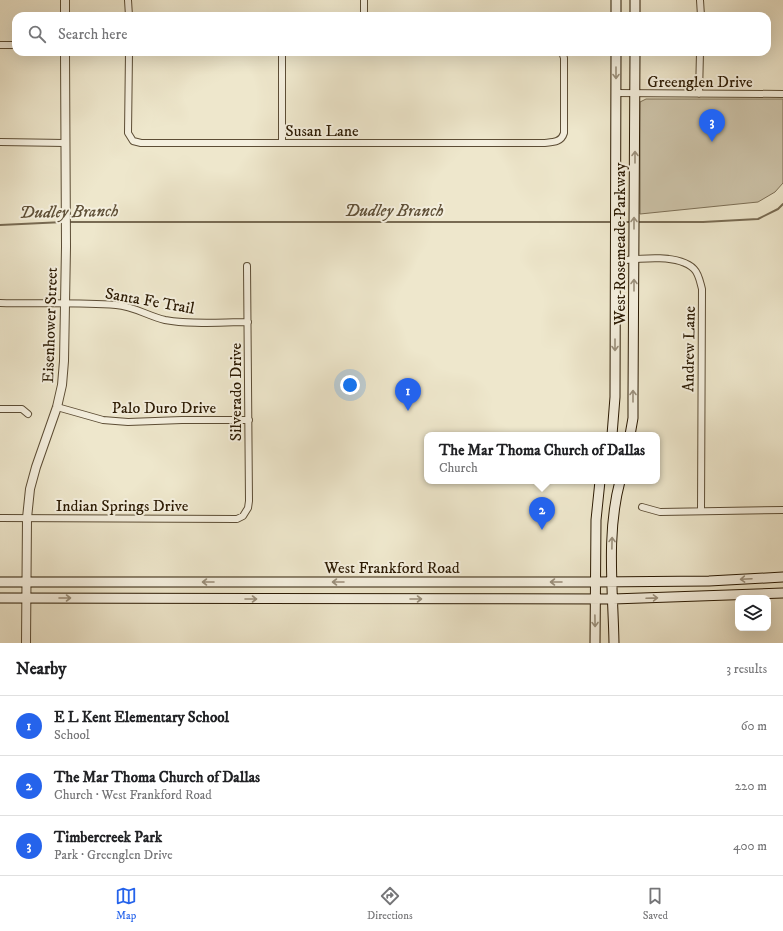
<!DOCTYPE html>
<html lang="en">
<head>
<meta charset="utf-8">
<style>
  :root { --surface:#fff; --page:#f6f6f6; --text:#202124; --muted:#757577; --line:#e0e0e0; --accent:#2563eb }
  body { margin:0; font-family:"IM FELL DW Pica",serif; background:var(--page); color:var(--text) }
  .controls { position:absolute; right:12px; bottom:12px; display:grid; overflow:hidden; border-radius:8px; box-shadow:0 4px 16px #0002 }
  .controls button { width:36px; height:36px; display:grid; place-items:center; padding:0; border:0; border-bottom:1px solid var(--line); background:var(--surface); color:var(--text); font:20px sans-serif }
  .you { position:absolute; left:350px; top:385px; width:14px; height:14px; margin:-10px; border:3px solid #fff; border-radius:50%; background:#1a73e8; box-shadow:0 0 0 6px #1a73e833 }
  .badge { display:grid; place-items:center; width:26px; height:26px; border-radius:50%; background:var(--accent); color:#fff; font-size:13px; font-weight:700 }
  .pin { position:absolute; translate:-50% -33px; filter:drop-shadow(0 1px 2px #0008) }
  .pin::after { content:''; position:absolute; top:21px; width:14px; height:12px; background:inherit; clip-path:polygon(0 0,100% 0,50% 100%) }
  .popup { position:absolute; left:424px; top:432px; width:236px; height:52px; box-sizing:border-box; display:grid; place-content:center; border-radius:8px; background:var(--surface); filter:drop-shadow(0 1px 3px #0005); font-size:13px; white-space:nowrap; color:var(--muted) }
  .popup b { font-size:15px; color:var(--text) }
  .popup::after { content:''; position:absolute; left:50%; top:100%; margin-left:-8px; border:8px solid transparent; border-top-color:var(--surface) }
  .list { margin:0; padding:0; list-style:none }
  h2 { display:flex; justify-content:space-between; align-items:center; height:52px; margin:0; padding:0 16px; font-size:17px }
  h2 small { font-size:13px; font-weight:400; color:var(--muted) }
  .list li { display:grid; grid-template-columns:26px 1fr auto; gap:12px; align-items:center; box-sizing:border-box; height:60px; padding:0 16px; border-top:1px solid var(--line) }
  .list b { display:block; font-size:15px; white-space:nowrap }
  .list p { margin:0; font-size:13px; white-space:nowrap; color:var(--muted) }
  .list em { font-size:13px; font-style:normal; color:var(--muted) }
  .icon { flex:none; width:22px; height:22px; fill:none; stroke:currentColor; stroke-width:2; stroke-linecap:round; stroke-linejoin:round }
  .map { position:relative; flex:none; width:783px; height:643px; overflow:hidden }
  .search { position:absolute; background:var(--surface); box-shadow:0 4px 16px #0002; left:12px; right:12px; top:12px; height:44px; display:flex; align-items:center; gap:10px; box-sizing:border-box; padding:0 14px; border-radius:12px; color:var(--muted); font-size:15px }
  .sheet { height:232px; background:var(--surface) }
  nav { display:flex; justify-content:space-around; align-items:center; box-sizing:border-box; height:56px; border-top:1px solid var(--line); background:var(--surface); font-size:11px; color:var(--muted) }
  nav a { display:grid; justify-items:center; gap:2px }
  nav .on { color:var(--accent) }
  .map>svg:first-child { display:block }
  .green { fill:#cdc4aa; stroke:#7c6f56 }
  .lines { fill:none; stroke-linecap:round; stroke-linejoin:round }
  .stream { stroke:#786b53; stroke-width:2 }
  .minor-casing { stroke:#5c4d35; stroke-width:8 }
  .tertiary-casing { stroke:#5c4d35; stroke-width:10 }
  .secondary-casing { stroke:#2b1a03; stroke-width:11 }
  .minor { stroke:#f4efde; stroke-width:6 }
  .tertiary { stroke:#f4efde; stroke-width:8 }
  .secondary { stroke:#f4efde; stroke-width:9 }
  .oneway { stroke:#9a8f7b }
  .labels { text-anchor:middle; stroke-width:4; stroke-linejoin:round; paint-order:stroke }
  .street-label { font-size:16px; fill:#2b1a03; stroke:#f4efde }
  .water-label { font-size:17px; font-style:italic; fill:#5f5038; stroke:#f4efde }
</style>
</head>
<body>
<div class="map">
<svg width="783" height="643" viewBox="0 0 783 643">
  <rect width="100%" height="100%" fill="#eee7cc"/>
  <filter id="stains"><feTurbulence type="fractalNoise" baseFrequency=".005" numOctaves="4"/><feColorMatrix values="0 0 0 0 .2 0 0 0 0 .09 0 0 0 0 .02 0 0 0 .5 -.17"/></filter>
  <radialGradient id="worn" r=".72"><stop offset=".6" stop-color="#630" stop-opacity="0"/><stop offset="1" stop-color="#630" stop-opacity=".3"/></radialGradient>
  <path class="green" d="M646,99H783V183L775,192L758,202L640,214V102Z"/>
  <g class="lines">
    <path class="stream" d="M69,222H612
      M619,222H630
      M637,222H703L758,219L778,209L783,204
      M0,225L64,222"/>
    <defs>
      <path id="minor" d="M128,0L129,16
        M364,0V16
        M700,0L701,16
        M0,45H16
        M129,52L128,133L133,141L141,143H543C552,142 561,143 564,133V58L562,52
        M616,93L783,94
        M699,94L700,52
        M0,142L65,143
        M282,143V52
        M616,261C636,259 678,253 694,269C699,274 700,282 702,289L701,511
        M0,303C39,304 77,302 116,305C133,306 148,316 165,320C191,325 222,322 248,322
        M57,407L103,420L128,422L182,420H249
        M0,409H22L28,414
        M642,507L660,512L783,510
        M0,518L237,519L243,516L248,508L249,501L247,266"/>
      <path id="tertiary" d="M65,0V16
        M26,643L27,518L30,489L36,467L57,407L62,385L64,361L66,247L65,52"/>
      <path id="secondary" d="M616,0V16
        M635,0V16
        M612,435L615,397L616,52
        M630,435L633,418V399L635,52
        M0,582H595L709,581L783,577
        M0,598L613,599L783,593
        M595,643L596,520L600,481
        M614,643C613,589 606,534 620,481"/>
    </defs>
    <use href="#minor" class="minor-casing"/>
    <use href="#tertiary" class="tertiary-casing"/>
    <use href="#secondary" class="secondary-casing"/>
    <use href="#minor" class="minor"/>
    <use href="#tertiary" class="tertiary"/>
    <use href="#secondary" class="secondary"/>
  </g>
  <defs><path id="oneway-shaft" d="M-6 0H5M1.5-3L5.5 0L1.5 3" fill="none" stroke-width="1.6" stroke-linecap="round" stroke-linejoin="round"/></defs>
  <g class="oneway">
    <use href="#oneway-shaft" transform="translate(616 73) rotate(90)"/>
    <use href="#oneway-shaft" transform="translate(635 157) rotate(-90)"/>
    <use href="#oneway-shaft" transform="translate(634 223) rotate(-90)"/>
    <use href="#oneway-shaft" transform="translate(634 285) rotate(-90)"/>
    <use href="#oneway-shaft" transform="translate(615 345) rotate(90)"/>
    <use href="#oneway-shaft" transform="translate(633 396) rotate(-90)"/>
    <use href="#oneway-shaft" transform="translate(612 543) rotate(-89)"/>
    <use href="#oneway-shaft" transform="translate(746 579) rotate(177)"/>
    <use href="#oneway-shaft" transform="translate(208 582) rotate(180)"/>
    <use href="#oneway-shaft" transform="translate(338 582) rotate(180)"/>
    <use href="#oneway-shaft" transform="translate(556 582) rotate(180)"/>
    <use href="#oneway-shaft" transform="translate(65 598)"/>
    <use href="#oneway-shaft" transform="translate(652 598) rotate(-2)"/>
    <use href="#oneway-shaft" transform="translate(251 599)"/>
    <use href="#oneway-shaft" transform="translate(416 599)"/>
    <use href="#oneway-shaft" transform="translate(595 621) rotate(89)"/>
  </g>
  <g class="labels">
    <g class="street-label">
      <text x="700" y="87">Greenglen Drive</text>
      <text x="322" y="136">Susan Lane</text>
      <text transform="translate(619 244) rotate(-90)" y="6">West Rosemeade Parkway</text>
      <text transform="translate(150 300) rotate(10)" y="6">Santa Fe Trail</text>
      <text transform="translate(49 325) rotate(-88)" y="6">Eisenhower Street</text>
      <text transform="translate(688 349) rotate(-89)" y="6">Andrew Lane</text>
      <text transform="translate(235 392) rotate(-90)" y="6">Silverado Drive</text>
      <text x="164" y="413">Palo Duro Drive</text>
      <text x="122" y="511">Indian Springs Drive</text>
      <text x="392" y="573">West Frankford Road</text>
    </g>
    <g class="water-label">
      <text x="394" y="216">Dudley Branch</text>
      <text transform="translate(69 211) rotate(-1)" y="6">Dudley Branch</text>
    </g>
  </g>
  <rect width="100%" height="100%" filter="url(#stains)"/>
  <rect width="100%" height="100%" fill="url(#worn)"/>
</svg>
<div class="controls">
<button><svg class="icon" aria-label="layers" viewBox="0 0 24 24"><path d="M12 4l9 5-9 5-9-5zM3 14l9 5 9-5"/></svg></button>
</div>
<div class="you"></div>
<div class="pin badge" style="left:408px;top:411px">1</div>
<div class="pin badge" style="left:542px;top:530px">2</div>
<div class="popup"><b>The Mar Thoma Church of Dallas</b>Church</div>
<div class="pin badge" style="left:712px;top:142px">3</div>
<div class="search"><svg class="icon" aria-label="search" viewBox="0 0 24 24"><circle cx="10" cy="10" r="6"/><path d="M15 15l6 6"/></svg>Search here</div>
</div>
<section class="sheet">
<h2>Nearby<small>3 results</small></h2>
<ul class="list">
<li><span class="badge">1</span><div><b>E L Kent Elementary School</b><p>School</p></div><em>60 m</em></li>
<li><span class="badge">2</span><div><b>The Mar Thoma Church of Dallas</b><p>Church · West Frankford Road</p></div><em>220 m</em></li>
<li><span class="badge">3</span><div><b>Timbercreek Park</b><p>Park · Greenglen Drive</p></div><em>400 m</em></li>
</ul>
</section>
<nav>
<a class="on"><svg class="icon" aria-label="map" viewBox="0 0 24 24"><path d="M3 6l6-2 6 2 6-2v14l-6 2-6-2-6 2zM9 4v14M15 6v14"/></svg>Map</a>
<a><svg class="icon" aria-label="directions" viewBox="0 0 24 24"><path d="M12 3l9 9-9 9-9-9zM9 14v-3h6M13 9l2 2-2 2"/></svg>Directions</a>
<a><svg class="icon" aria-label="saved" viewBox="0 0 24 24"><path d="M7 4h10v16l-5-4-5 4z"/></svg>Saved</a>
</nav>
</body>
</html>
